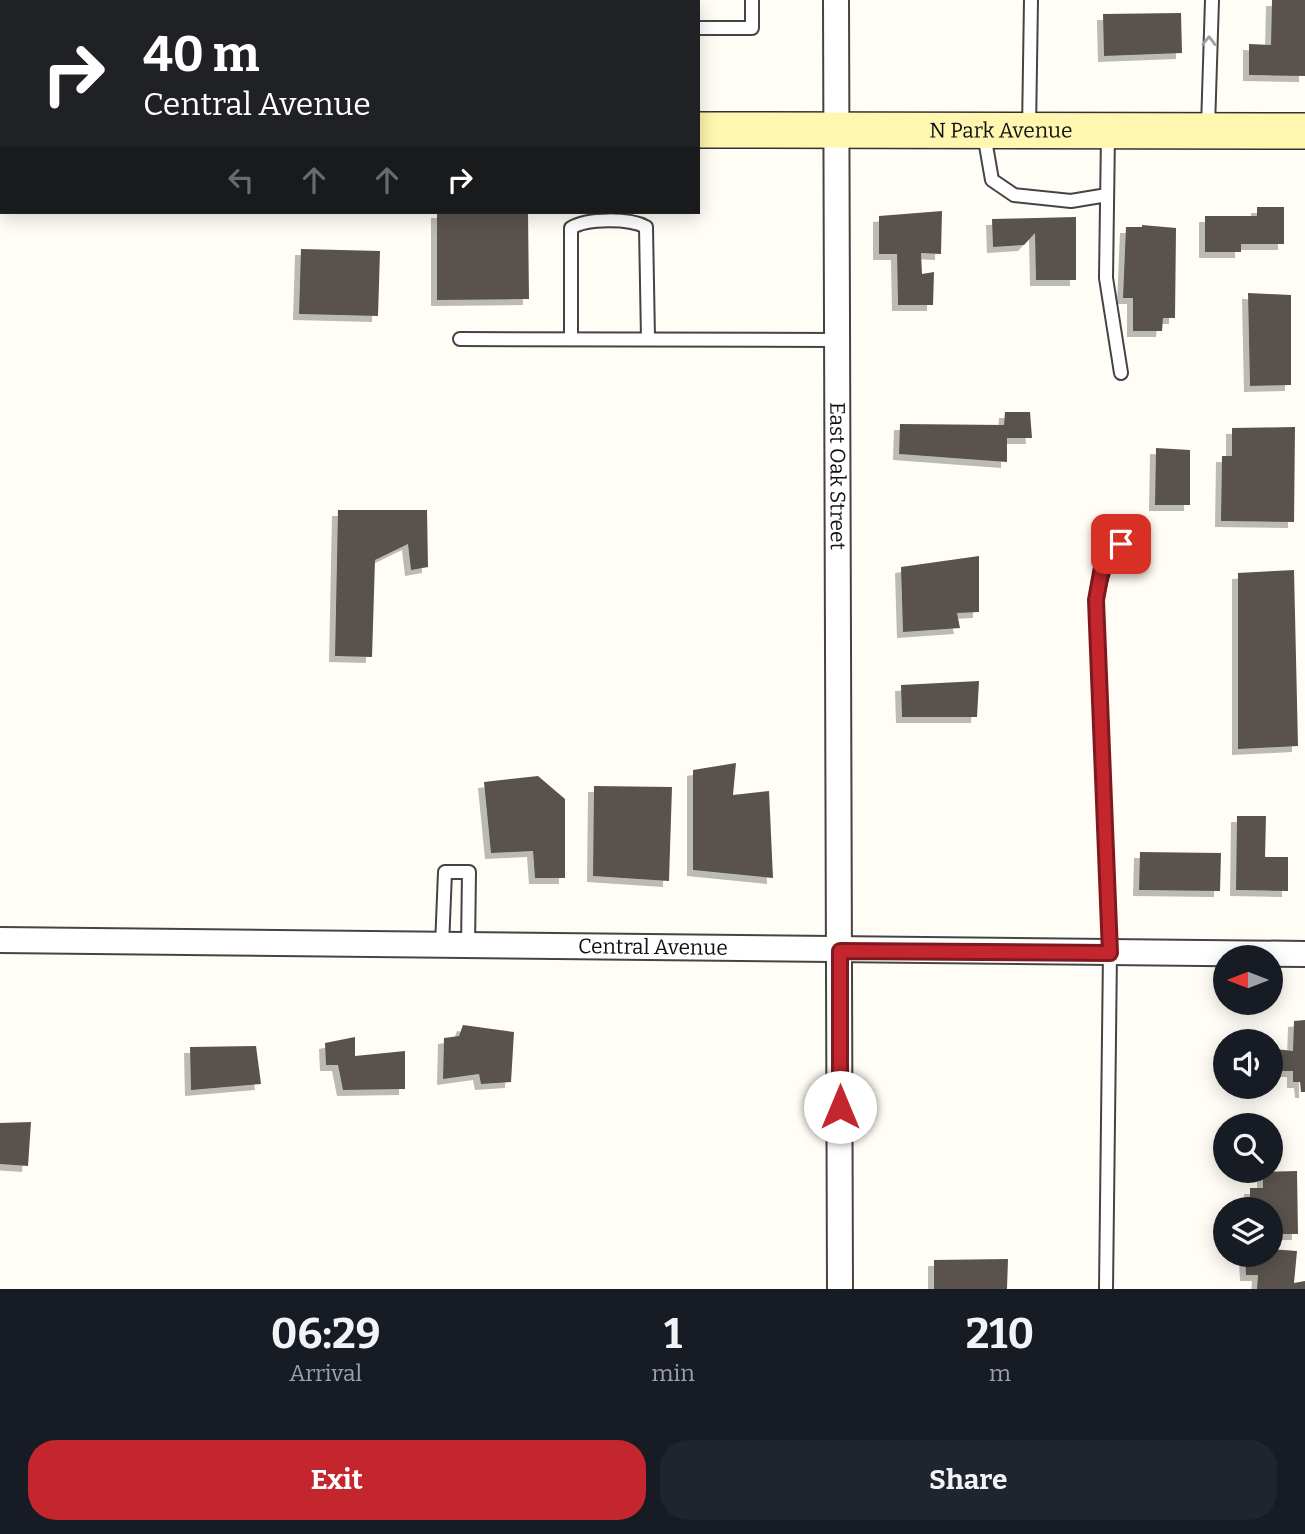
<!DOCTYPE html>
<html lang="en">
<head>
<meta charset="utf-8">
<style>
	body { margin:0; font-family:Bitter,serif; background:#20242c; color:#f1f3f6; height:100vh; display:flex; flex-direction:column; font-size:26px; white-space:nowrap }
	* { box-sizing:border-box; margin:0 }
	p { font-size:23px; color:#9ea1a6 }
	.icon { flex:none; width:38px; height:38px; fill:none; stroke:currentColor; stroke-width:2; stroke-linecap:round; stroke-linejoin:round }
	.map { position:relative; height:1289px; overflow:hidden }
	.details { display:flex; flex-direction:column; background:#171b24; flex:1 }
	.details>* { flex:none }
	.guide { position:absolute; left:0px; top:0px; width:700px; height:214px; box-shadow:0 4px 18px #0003; background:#202124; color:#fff; overflow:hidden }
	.needle { width:46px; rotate:270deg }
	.buttons { position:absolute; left:1213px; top:945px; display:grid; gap:14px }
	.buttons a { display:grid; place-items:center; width:70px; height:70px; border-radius:50%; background:#171b24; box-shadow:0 4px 18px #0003; font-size:35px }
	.pin { position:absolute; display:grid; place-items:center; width:60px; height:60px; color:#fff; margin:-30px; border-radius:14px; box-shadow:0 4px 10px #0006 }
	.me { position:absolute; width:77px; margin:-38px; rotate:0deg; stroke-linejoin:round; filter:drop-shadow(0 0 5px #0008) }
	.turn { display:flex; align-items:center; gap:24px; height:147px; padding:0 28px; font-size:32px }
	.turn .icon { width:91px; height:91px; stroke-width:2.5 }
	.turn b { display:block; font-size:49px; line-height:60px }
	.lanes { display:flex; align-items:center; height:66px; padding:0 28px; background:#0003; justify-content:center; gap:35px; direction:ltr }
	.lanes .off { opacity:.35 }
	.eta { display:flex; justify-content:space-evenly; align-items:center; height:119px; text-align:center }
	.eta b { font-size:42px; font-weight:700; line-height:49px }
	.primary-button { display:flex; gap:14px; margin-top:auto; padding:14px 28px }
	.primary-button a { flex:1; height:80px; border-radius:28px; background:#c4262e; color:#fff; font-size:28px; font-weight:700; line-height:80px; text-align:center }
	.primary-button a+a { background:#20242c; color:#f1f3f6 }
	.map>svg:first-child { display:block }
</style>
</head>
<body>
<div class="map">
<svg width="1305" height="1289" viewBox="0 0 1305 1289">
	<defs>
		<filter id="shadow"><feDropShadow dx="-6" dy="6" stdDeviation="0" flood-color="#0004"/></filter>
	</defs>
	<rect width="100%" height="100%" fill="#fffdf5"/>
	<path fill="#5a524d" filter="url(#shadow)" d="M 1272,0 L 1305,0 L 1305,76 L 1249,75 L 1249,44 L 1271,45 Z
		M 1181,13 L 1182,53 L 1104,56 L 1103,14 Z
		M 1257,207 L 1284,207 L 1284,244 L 1241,244 L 1241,252 L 1205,252 L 1205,216 L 1257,216 Z
		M 942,211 L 941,254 L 921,253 L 922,274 L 934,272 L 933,305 L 898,305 L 897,254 L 879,254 L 879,216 Z
		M 437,212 L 528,212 L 529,299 L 437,300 Z
		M 1076,217 L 1076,280 L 1036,280 L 1035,233 L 1024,245 L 993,247 L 992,219 Z
		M 1142,225 L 1176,228 L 1175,318 L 1163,318 L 1162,331 L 1133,331 L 1133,298 L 1123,298 L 1126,227 L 1142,227 Z
		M 301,249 L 380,251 L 378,316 L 299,314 Z
		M 1248,293 L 1291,295 L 1291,385 L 1250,386 Z
		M 1005,412 L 1030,412 L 1032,438 L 1007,438 L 1007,462 L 899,454 L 900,424 L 1004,425 Z
		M 1295,427 L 1294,522 L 1221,521 L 1222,456 L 1232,456 L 1232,428 Z
		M 1156,448 L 1190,450 L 1190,505 L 1155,505 Z
		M 338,510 L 427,510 L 428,567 L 411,570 L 408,544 L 375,560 L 372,657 L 335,656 Z
		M 979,556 L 979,612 L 957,613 L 960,628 L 903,632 L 901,567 Z
		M 1294,570 L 1298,746 L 1238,749 L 1238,573 Z
		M 979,681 L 977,717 L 902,717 L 901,685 Z
		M 736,763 L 733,795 L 769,791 L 773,878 L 693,870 L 693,770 Z
		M 538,776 L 565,799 L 565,878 L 535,878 L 533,851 L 491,853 L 484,782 Z
		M 594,786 L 672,787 L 669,881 L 593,876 Z
		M 1237,816 L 1266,816 L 1265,857 L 1288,857 L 1288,891 L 1236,890 Z
		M 1140,852 L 1221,853 L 1220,891 L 1139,890 Z
		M 1305,1020 L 1305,1092 L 1301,1092 L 1300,1082 L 1293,1082 L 1293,1071 L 1274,1071 L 1275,1049 L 1293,1051 L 1294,1021 Z
		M 463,1025 L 514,1032 L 511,1082 L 481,1084 L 479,1074 L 443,1079 L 444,1038 L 459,1036 Z
		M 355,1037 L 355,1056 L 405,1051 L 405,1089 L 343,1090 L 338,1065 L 326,1065 L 325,1043 Z
		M 256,1046 L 261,1084 L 191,1090 L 190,1047 Z
		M 31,1122 L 28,1166 L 0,1164 L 0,1123 Z
		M 1297,1171 L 1298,1234 L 1270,1234 L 1270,1209 L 1250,1207 L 1250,1188 L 1263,1188 L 1263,1172 Z
		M 1270,1249 L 1297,1251 L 1294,1283 L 1305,1281 L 1305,1289 L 1257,1289 L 1258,1275 L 1246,1275 L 1245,1255 L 1270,1255 Z
		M 1008,1259 L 1007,1289 L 934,1289 L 934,1260 Z"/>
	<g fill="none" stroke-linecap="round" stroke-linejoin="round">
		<defs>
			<path id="lane" d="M 52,0 L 52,2
				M 489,0 L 489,2
				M 120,2 L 120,0
				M 698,28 L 752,28 L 752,0
				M 1208,127 L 1212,0
				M 1029,130 L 1031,0
				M 984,134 L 992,180 L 1014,195 L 1071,201 L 1107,195
				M 1108,134 L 1106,278 L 1121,373
				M 460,339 L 837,340
				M 571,339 L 571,228 C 587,218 629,218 646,227 L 648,339
				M 442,946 L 445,872 L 469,872 L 468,946
				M 1106,1289 L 1110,953 L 1096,600 C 1103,566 1107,550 1140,534"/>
			<g id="street">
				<path id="s1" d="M 836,0 L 840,1289"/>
				<path id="s2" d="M 0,940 L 1305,954"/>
			</g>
			<g id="secondary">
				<path d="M 0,126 L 2,126"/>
				<path id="s3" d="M 698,130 L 1305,131"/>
			</g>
		</defs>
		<use href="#lane" stroke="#444" stroke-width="16"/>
		<use href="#street" stroke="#444" stroke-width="28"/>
		<use href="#secondary" stroke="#333" stroke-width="38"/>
		<use href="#lane" stroke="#fff" stroke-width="12"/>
		<use href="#street" stroke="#fff" stroke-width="24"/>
		<use href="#secondary" stroke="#fff6b0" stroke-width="35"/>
	</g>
	<defs><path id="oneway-chevron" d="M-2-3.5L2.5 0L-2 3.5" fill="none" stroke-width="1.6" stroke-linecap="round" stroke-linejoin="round" transform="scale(1.75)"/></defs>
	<use stroke="#a0a0a0" href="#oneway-chevron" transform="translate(1209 41) rotate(-89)"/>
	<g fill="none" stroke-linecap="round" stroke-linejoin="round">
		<defs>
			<path id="route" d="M 840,1107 L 840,951 L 1110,953 L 1096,600 L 1102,567 L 1121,544"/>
		</defs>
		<use href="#route" stroke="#7f191e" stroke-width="18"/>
		<use href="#route" stroke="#c4262e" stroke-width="12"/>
	</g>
	<g text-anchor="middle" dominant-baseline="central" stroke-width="7" stroke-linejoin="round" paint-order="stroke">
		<g font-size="21" fill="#111" stroke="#fff">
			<text stroke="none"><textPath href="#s3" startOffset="303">N Park Avenue</textPath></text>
			<text stroke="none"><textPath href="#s1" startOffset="476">East Oak Street</textPath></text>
			<text stroke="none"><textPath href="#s2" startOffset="653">Central Avenue</textPath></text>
		</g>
	</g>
</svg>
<div class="buttons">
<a><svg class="needle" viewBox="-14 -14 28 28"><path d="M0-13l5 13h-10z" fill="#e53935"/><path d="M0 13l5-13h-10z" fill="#9ea1a6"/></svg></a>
<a><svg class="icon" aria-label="sound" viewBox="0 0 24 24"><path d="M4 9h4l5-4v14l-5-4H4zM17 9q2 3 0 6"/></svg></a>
<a><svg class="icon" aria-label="search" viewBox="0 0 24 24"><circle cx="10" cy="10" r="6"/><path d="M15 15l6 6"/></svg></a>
<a><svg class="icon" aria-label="layers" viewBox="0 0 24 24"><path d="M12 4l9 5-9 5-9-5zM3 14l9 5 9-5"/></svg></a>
</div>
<div class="pin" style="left:1121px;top:544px;background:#d93025"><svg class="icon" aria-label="arrive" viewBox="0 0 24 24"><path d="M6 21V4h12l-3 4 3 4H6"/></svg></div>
<svg class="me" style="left:840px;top:1107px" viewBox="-20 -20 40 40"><circle r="19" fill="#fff"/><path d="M0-13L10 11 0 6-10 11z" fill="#c4262e"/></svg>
<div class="guide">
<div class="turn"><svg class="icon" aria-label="right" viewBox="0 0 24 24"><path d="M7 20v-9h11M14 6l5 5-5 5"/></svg><div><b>40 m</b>Central Avenue</div></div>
<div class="lanes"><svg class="icon off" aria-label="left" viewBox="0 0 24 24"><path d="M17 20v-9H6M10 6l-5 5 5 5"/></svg><svg class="icon off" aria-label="ahead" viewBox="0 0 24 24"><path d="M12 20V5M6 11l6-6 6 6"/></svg><svg class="icon off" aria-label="ahead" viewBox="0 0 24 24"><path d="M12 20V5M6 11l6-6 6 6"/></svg><svg class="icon" aria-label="right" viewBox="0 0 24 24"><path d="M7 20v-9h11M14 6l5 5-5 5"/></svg></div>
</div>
</div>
<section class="details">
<div class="eta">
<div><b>06:29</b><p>Arrival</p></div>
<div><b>1</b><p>min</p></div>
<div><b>210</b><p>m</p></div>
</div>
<div class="primary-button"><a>Exit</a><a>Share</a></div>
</section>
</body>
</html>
